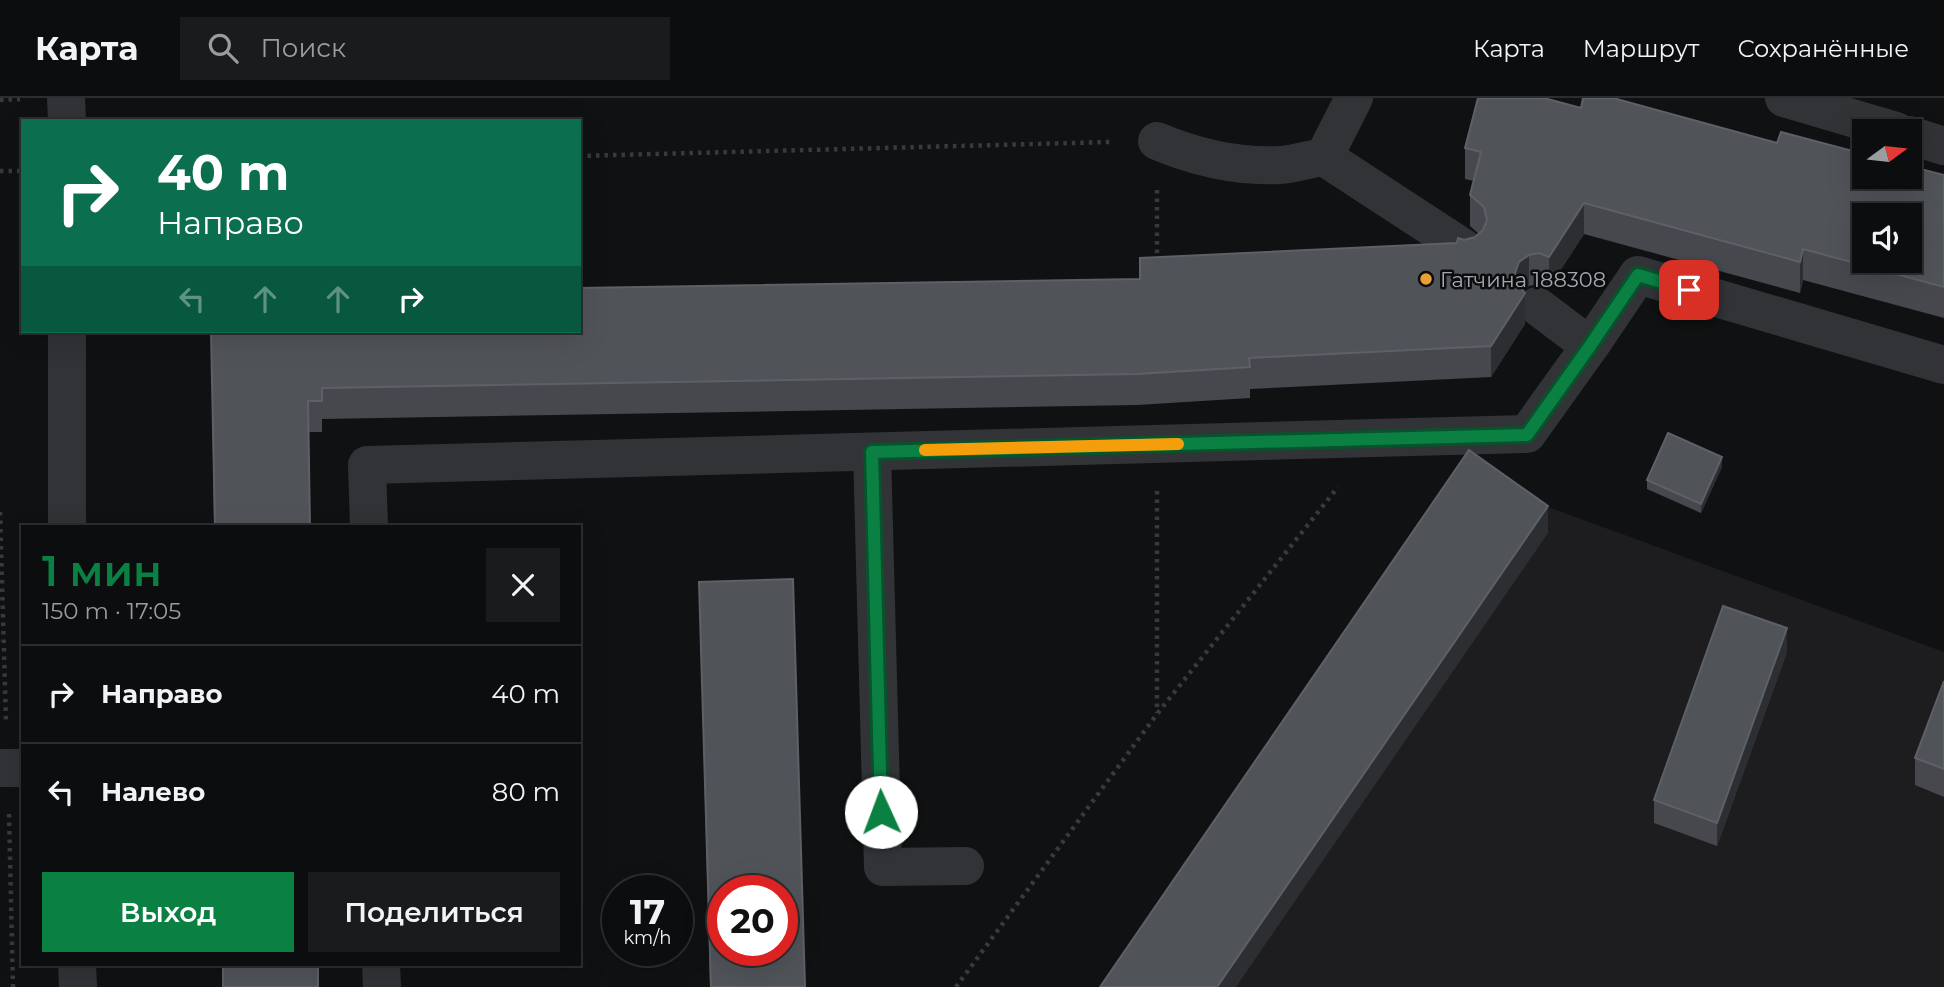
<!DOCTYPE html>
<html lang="ru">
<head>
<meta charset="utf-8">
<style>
	body { margin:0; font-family:Montserrat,sans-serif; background:#1a1b1c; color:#f1f3f6; height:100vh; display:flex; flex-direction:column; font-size:26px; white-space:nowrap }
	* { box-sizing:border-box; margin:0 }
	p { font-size:23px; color:#9a9c9e }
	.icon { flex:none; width:38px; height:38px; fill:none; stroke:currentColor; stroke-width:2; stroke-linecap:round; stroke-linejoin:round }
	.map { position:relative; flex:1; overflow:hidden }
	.side { position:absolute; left:21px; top:427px; width:560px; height:441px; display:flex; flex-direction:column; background:#0c0d0e; border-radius:0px; box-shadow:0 7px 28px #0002,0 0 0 2px #2c2d2e }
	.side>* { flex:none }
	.banner { position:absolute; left:21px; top:21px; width:560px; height:214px; border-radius:0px; box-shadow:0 7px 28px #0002,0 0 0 2px #2c2d2e; background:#0b6e4f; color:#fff; overflow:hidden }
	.needle { width:46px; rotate:75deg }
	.fabs { position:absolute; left:1852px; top:21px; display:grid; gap:14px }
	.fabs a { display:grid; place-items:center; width:70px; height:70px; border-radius:0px; background:#0c0d0e; box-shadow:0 7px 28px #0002,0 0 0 2px #2c2d2e; font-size:35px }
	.speed { position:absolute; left:602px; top:777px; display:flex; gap:14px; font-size:35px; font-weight:700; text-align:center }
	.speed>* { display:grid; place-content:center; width:91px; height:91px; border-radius:50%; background:#0c0d0e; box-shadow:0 7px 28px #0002,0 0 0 2px #2c2d2e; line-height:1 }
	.speed small { font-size:18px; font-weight:400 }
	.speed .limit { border:10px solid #d22; background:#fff; color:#111 }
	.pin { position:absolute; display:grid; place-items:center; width:60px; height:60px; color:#fff; margin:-30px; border-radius:14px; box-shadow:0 4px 10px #0006 }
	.me { position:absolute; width:77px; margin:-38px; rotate:358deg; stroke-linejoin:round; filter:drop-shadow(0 0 5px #0008) }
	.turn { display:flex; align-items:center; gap:24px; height:147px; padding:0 21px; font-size:32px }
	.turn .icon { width:91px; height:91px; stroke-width:2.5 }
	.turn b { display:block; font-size:49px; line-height:60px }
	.lanes { display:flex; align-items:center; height:66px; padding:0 21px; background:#0003; justify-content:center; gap:35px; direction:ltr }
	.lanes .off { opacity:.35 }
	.round { display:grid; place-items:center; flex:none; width:74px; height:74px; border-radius:0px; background:#1a1b1c }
	.head { display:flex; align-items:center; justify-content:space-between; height:119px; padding:0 21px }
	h1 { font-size:42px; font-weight:600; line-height:52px; color:#0b8043 }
	.cta { display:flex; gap:14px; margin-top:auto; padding:14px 21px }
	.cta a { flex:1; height:80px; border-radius:0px; background:#0b8043; color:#fff; font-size:28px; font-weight:600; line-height:80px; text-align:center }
	.cta a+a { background:#1a1b1c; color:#f1f3f6 }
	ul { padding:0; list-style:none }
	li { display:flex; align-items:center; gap:21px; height:98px; padding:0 21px; border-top:2px solid #2c2d2e }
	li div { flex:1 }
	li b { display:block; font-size:26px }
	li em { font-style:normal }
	header { display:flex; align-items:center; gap:42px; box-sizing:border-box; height:98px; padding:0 35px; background:#0c0d0e; border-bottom:2px solid #2c2d2e }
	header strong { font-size:33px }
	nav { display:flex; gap:38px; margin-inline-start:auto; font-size:24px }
	.search { width:490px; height:63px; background:#1a1b1c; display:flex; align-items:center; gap:18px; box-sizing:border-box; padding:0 24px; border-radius:0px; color:#9a9c9e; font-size:26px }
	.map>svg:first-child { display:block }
</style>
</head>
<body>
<header>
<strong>Карта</strong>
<div class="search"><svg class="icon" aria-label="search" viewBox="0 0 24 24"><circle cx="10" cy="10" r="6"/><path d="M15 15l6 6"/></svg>Поиск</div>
<nav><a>Карта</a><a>Маршрут</a><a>Сохранённые</a></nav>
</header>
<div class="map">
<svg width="1944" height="889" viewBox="0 0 1944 889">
	<rect width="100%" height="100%" fill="#101112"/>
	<path fill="#1d1d1f" d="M 1469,380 L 1944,554 L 1944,889 L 1119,889 Z"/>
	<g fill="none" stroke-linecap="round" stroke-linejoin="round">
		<path stroke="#383a3e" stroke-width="4.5" stroke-dasharray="3.5 5" stroke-linecap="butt" d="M 0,2 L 20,1
			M 579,58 L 1110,44
			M 0,73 L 23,73
			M 1157,92 L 1157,164
			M 1157,393 L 1157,615
			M 0,414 L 6,623
			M 9,716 L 13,889
			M 956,889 L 1157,616 L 1338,389"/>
		<path stroke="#323337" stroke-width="38" d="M 66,0 L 67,23
			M 1354,0 L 1324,59 L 1465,151
			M 1784,0 L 1896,33
			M 1909,37 L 1944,48
			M 1157,43 C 1195,59 1239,69 1280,67 C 1295,66 1309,61 1324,59
			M 1537,208 L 1590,248
			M 872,354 L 883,769 L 965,768
			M 67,429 L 67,233
			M 369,429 L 367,367 L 1527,336 L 1590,248 L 1638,177 L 1944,267
			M 0,670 L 23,670
			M 77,866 L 78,889
			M 381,866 L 382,889"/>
	</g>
	<path fill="#46484d" d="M 1581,10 L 1777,45 L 1944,77 L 1944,220 L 1803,182 L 1800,195 L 1584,136 L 1549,190 L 1539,186 L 1529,188 L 1523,193 L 1525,226 L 1491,279 L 1250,291 L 1250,300 L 1137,307 L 322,321 L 322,334 L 308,334 L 310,429 L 214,429 L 211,233 L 1140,181 L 1457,145 L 1475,139 L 1479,136 L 1470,128 L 1470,97 L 1474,83 L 1465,81 L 1465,50 Z
		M 1722,369 L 1701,415 L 1647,391 L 1647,382 Z
		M 699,484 L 805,889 L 710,889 Z
		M 1787,554 L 1717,748 L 1654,725 L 1654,702 Z
		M 1944,583 L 1944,699 L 1915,687 L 1915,660 Z"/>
	<path fill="#2c2e31" d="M 1584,105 L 1584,136 L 1549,190 L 1549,159 Z
		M 1803,151 L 1803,182 L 1800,195 L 1800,164 Z
		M 1529,157 L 1529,188 L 1519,195 L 1515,175 L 1519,164 Z
		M 1525,195 L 1525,226 L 1491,279 L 1491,248 Z
		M 1722,359 L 1722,369 L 1701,415 L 1701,406 Z
		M 1548,408 L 1548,435 L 1236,889 L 1217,889 Z
		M 1787,530 L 1787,554 L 1717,748 L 1717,725 Z"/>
	<path fill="#505358" stroke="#5d6066" stroke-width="2" fill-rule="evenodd" d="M 1478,0 L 1544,0 L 1581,10 L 1583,0 L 1613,0 L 1777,45 L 1781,34 L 1864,56 L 1864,79 L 1909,79 L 1909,68 L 1944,77 L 1944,189 L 1803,151 L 1800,164 L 1584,105 L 1549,159 L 1539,155 L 1529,157 L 1519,164 L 1515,175 L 1517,185 L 1525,195 L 1491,248 L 1249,260 L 1250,269 L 1137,276 L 322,290 L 322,303 L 308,303 L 310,429 L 215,429 L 211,233 L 579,233 L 579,190 L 1140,181 L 1140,160 L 1457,145 L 1458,140 L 1464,142 L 1475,139 L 1483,132 L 1487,122 L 1484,109 L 1470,97 L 1481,54 L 1465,50 ZM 1864,117 L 1909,117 L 1909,163 L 1864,163 Z
		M 1668,335 L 1722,359 L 1701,406 L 1647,382 Z
		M 1469,352 L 1548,408 L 1217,889 L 1100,889 Z
		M 793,481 L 805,889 L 711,889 L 699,484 ZM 723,793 L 782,793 L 782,852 L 723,852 Z
		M 1723,508 L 1787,530 L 1717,725 L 1654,702 Z
		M 1944,583 L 1944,671 L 1915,660 Z
		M 223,866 L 318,866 L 318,889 L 223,889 Z"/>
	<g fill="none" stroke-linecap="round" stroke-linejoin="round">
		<defs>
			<path id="route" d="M 881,714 L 872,354 L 1527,337 L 1590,248 L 1638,177 L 1689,192"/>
		</defs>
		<use href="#route" stroke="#07532c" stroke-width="18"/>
		<use href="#route" stroke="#0b8043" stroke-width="12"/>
		<path stroke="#f59e0b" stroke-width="12" d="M 925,352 L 1178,346"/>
	</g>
	<circle fill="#e99f31" stroke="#0c0c0d" stroke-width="2.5" cx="1426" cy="181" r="7"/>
	<g text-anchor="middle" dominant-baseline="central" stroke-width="5" stroke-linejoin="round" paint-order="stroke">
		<g font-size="21" fill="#a2a8b2" stroke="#0c0c0d" text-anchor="start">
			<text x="1440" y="181">Гатчина 188308</text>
		</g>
	</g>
</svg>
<div class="fabs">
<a><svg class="needle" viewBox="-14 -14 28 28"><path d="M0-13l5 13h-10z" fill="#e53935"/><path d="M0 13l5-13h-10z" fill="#9a9c9e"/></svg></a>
<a><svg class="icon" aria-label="sound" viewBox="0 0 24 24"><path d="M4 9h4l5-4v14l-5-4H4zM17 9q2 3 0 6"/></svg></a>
</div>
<div class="speed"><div>17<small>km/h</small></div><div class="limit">20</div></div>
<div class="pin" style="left:1689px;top:192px;background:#d93025"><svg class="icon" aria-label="arrive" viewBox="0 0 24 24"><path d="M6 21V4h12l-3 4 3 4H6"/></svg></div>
<svg class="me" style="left:881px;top:714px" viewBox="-20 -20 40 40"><circle r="19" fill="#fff"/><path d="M0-13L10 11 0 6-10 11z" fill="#0b8043"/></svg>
<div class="banner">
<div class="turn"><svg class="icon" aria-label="right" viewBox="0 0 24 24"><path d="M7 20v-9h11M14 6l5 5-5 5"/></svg><div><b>40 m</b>Направо</div></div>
<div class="lanes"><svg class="icon off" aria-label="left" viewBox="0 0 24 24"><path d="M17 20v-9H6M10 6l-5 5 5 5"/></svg><svg class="icon off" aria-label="ahead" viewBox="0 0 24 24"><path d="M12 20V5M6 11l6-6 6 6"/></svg><svg class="icon off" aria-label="ahead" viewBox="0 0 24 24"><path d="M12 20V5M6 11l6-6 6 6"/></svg><svg class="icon" aria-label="right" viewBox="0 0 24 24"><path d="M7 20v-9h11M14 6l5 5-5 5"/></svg></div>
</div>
<section class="side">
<div class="head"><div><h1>1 мин</h1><p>150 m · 17:05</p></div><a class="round"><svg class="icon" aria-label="close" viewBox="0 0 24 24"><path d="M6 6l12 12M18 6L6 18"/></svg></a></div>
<ul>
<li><svg class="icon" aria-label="right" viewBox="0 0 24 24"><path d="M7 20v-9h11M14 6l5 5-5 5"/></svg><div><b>Направо</b></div><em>40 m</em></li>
<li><svg class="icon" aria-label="left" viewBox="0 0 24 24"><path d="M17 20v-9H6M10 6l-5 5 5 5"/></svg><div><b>Налево</b></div><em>80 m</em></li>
</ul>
<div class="cta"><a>Выход</a><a>Поделиться</a></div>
</section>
</div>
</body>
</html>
